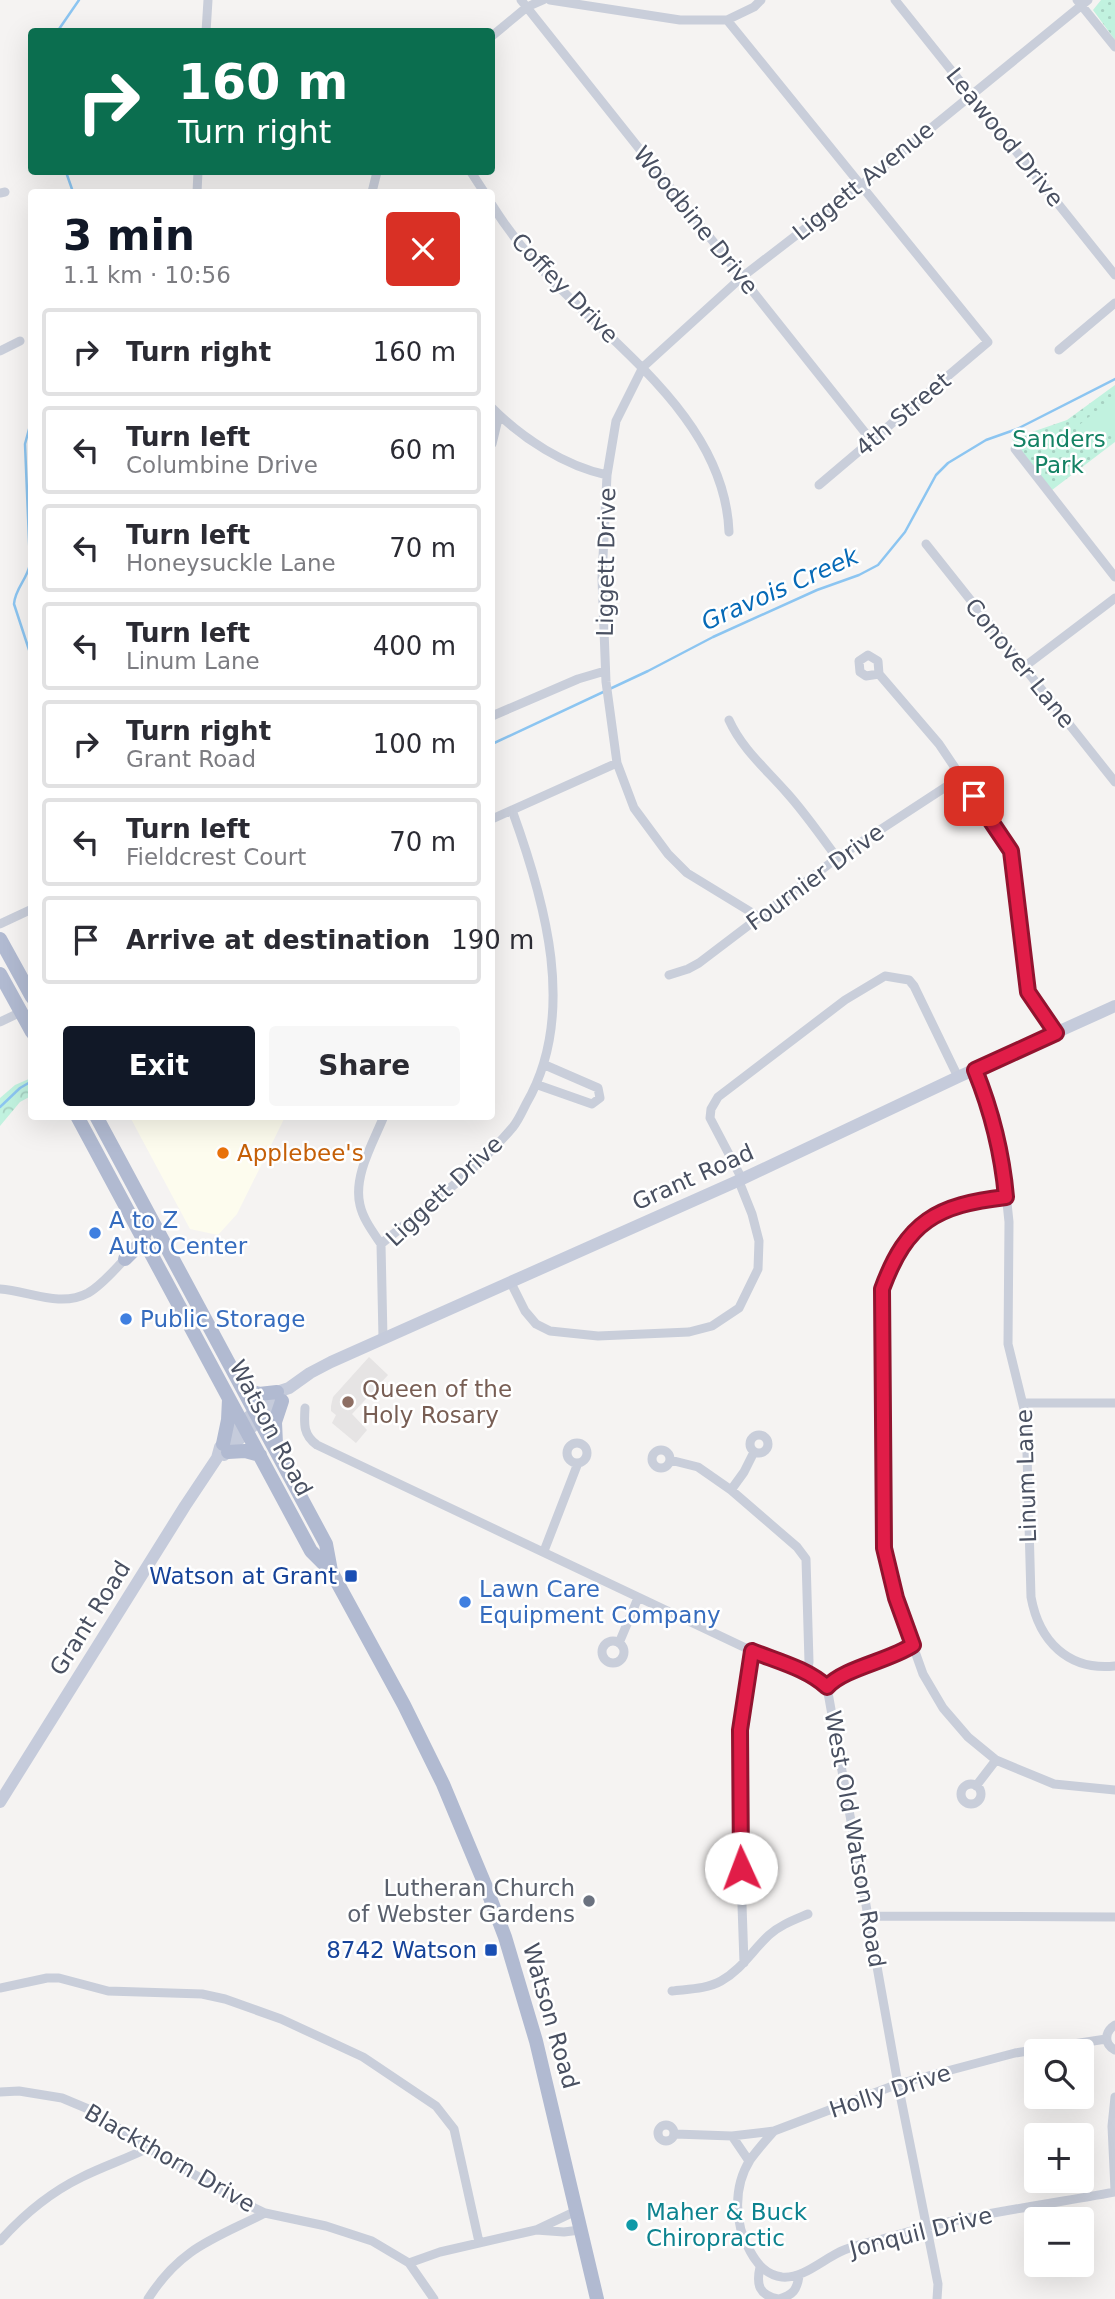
<!DOCTYPE html>
<html lang="en">
<head>
<meta charset="utf-8">
<style>
	body { margin:0; font-family:"DejaVu Sans",sans-serif; background:#f7f7f7; color:#2b2b33; height:100vh; display:flex; flex-direction:column; font-size:26px; white-space:nowrap }
	* { box-sizing:border-box; margin:0 }
	p { font-size:23px; color:#7c7c81 }
	.icon { flex:none; width:38px; height:38px; fill:none; stroke:currentColor; stroke-width:2; stroke-linecap:round; stroke-linejoin:round }
	.map { position:relative; flex:1; overflow:hidden }
	.side { position:absolute; left:28px; top:189px; width:467px; height:931px; display:flex; flex-direction:column; background:#fff; border-radius:7px; box-shadow:0 7px 28px #0002 }
	.side>* { flex:none }
	.top-card { position:absolute; left:28px; top:28px; width:467px; height:147px; border-radius:7px; box-shadow:0 7px 28px #0002; background:#0b6e4f; color:#fff; overflow:hidden }
	.controls { position:absolute; left:1024px; top:2039px; display:grid; gap:14px }
	.controls a { display:grid; place-items:center; width:70px; height:70px; border-radius:7px; background:#fff; box-shadow:0 7px 28px #0002; font-size:35px }
	.pin { position:absolute; display:grid; place-items:center; width:60px; height:60px; color:#fff; margin:-30px; border-radius:14px; box-shadow:0 4px 10px #0006 }
	.me { position:absolute; width:77px; margin:-38px; rotate:358deg; stroke-linejoin:round; filter:drop-shadow(0 0 5px #0008) }
	.turn { display:flex; align-items:center; gap:24px; height:147px; padding:0 35px; font-size:32px }
	.turn .icon { width:91px; height:91px; stroke-width:2.5 }
	.turn b { display:block; font-size:49px; line-height:60px }
	.round { display:grid; place-items:center; flex:none; width:74px; height:74px; border-radius:7px; background:#f7f7f7 }
	.head { display:flex; align-items:center; justify-content:space-between; height:119px; padding:0 35px }
	h1 { font-size:42px; font-weight:800; line-height:52px; color:#111827 }
	.action { display:flex; gap:14px; margin-top:auto; padding:14px 35px }
	.action a { flex:1; height:80px; border-radius:7px; background:#111827; color:#fff; font-size:28px; font-weight:800; line-height:80px; text-align:center }
	.action a+a { background:#f7f7f7; color:#2b2b33 }
	ul { padding:0; list-style:none }
	li { display:flex; align-items:center; gap:21px; height:88px; margin:0 14px 10px; padding:0 21px; border:4px solid #e1e1e2; border-radius:7px }
	li div { flex:1 }
	li b { display:block; font-size:26px }
	li em { font-style:normal }
	.map>svg:first-child { display:block }
</style>
</head>
<body>
<div class="map">
<svg width="1115" height="2299" viewBox="0 0 1115 2299">
	<defs>
		<pattern id="green-dots" width="8" height="8" patternUnits="userSpaceOnUse" patternTransform="scale(1.75)"><rect width="8" height="8" fill="#c1f2df"/><path d="M2 2h.1M6 6h.1" fill="none" stroke="#a7d1c2" stroke-width="1.8" stroke-linecap="round"/></pattern>
		<pattern id="forest-crowns" width="20" height="18" patternUnits="userSpaceOnUse" patternTransform="scale(1.75)"><rect width="20" height="18" fill="#c1f2df"/><path d="M2 6a3 3 0 1 1 6 0M12 15a3 3 0 1 1 6 0" fill="none" stroke="#a7d1c2"/></pattern>
	</defs>
	<rect width="100%" height="100%" fill="#f5f3f2"/>
	<path fill="#fdfcee" d="M 130,1117 L 285,1117 L 237,1214 L 218,1235 L 190,1229 Z"/>
	<path fill="#e6e4e4" d="M 369,1357 L 388,1375 L 352,1414 L 367,1430 L 356,1443 L 332,1423 L 336,1415 L 331,1411 L 331,1406 L 333,1397 Z"/>
	<path fill="url(#green-dots)" d="M 1101,0 L 1115,0 L 1115,40 L 1093,10 Z
		M 1115,385 L 1115,442 L 1052,490 L 1012,439 L 1067,420 Z"/>
	<path fill="url(#forest-crowns)" d="M 31,1078 L 31,1096 L 20,1102 L 0,1126 L 0,1098 L 15,1085 Z"/>
	<path fill="#c1f2df" d="M 1115,396 L 1115,425 L 1093,443 L 1079,425 Z"/>
	<g fill="none" stroke-linecap="round" stroke-linejoin="round">
		<path stroke="#8cc5f1" stroke-width="2.5" d="M 57,32 L 79,0
			M 66,172 L 73,192
			M 32,418 L 25,444 L 30,564 C 27,580 15,588 14,604 L 32,659
			M 492,744 L 648,671 L 713,637 L 817,590 L 859,575 L 878,565 L 905,532 L 936,475 L 948,463 L 986,440 L 1017,429 L 1115,379
			M 0,1107 L 20,1088 L 32,1081"/>
		<path stroke="#c9ceda" stroke-width="9" d="M 521,0 L 871,440
			M 550,0 L 680,20 L 727,20 L 754,7 L 761,0
			M 895,0 L 1115,275
			M 1077,0 L 1115,47
			M 727,20 L 988,342 L 819,485
			M 206,32 L 208,0
			M 492,36 L 527,7 L 543,0
			M 471,172 L 484,192
			M 197,192 L 198,172
			M 372,192 L 377,172
			M 0,193 L 5,192
			M 492,205 C 508,230 527,255 548,276 C 617,349 725,422 729,532
			M 1059,350 L 1115,303
			M 0,351 L 20,341
			M 492,408 C 523,439 565,466 607,475
			M 492,444 L 499,415
			M 1015,449 L 1115,577
			M 926,544 L 1115,782
			M 868,655 L 878,661 L 879,674 L 866,676 L 860,672 L 859,661 Z
			M 1024,667 L 1115,598
			M 879,674 L 939,744 L 1011,851 L 1028,992 L 1056,1033
			M 492,716 L 578,679 L 605,671
			M 729,720 C 742,749 766,769 787,793 C 805,813 821,836 837,858
			M 492,819 L 617,763
			M 759,917 L 687,873 L 668,854 L 634,808 L 617,763 L 606,682 L 602,578 L 607,475 L 616,421 L 643,367 L 742,277 L 860,186 L 1088,0
			M 0,924 L 32,909
			M 669,975 L 688,969 L 699,963 L 837,858 L 961,777
			M 0,1022 L 21,1012
			M 975,1070 L 992,1112 L 1002,1155 L 1009,1222 L 1008,1344 L 1026,1417 L 1031,1597 C 1039,1641 1068,1671 1115,1666
			M 538,1085 L 592,1104 L 600,1098 L 598,1088 L 545,1065
			M 742,1179 L 710,1118 L 711,1109 L 718,1097 L 845,1000 L 885,976 L 909,980 L 914,986 L 958,1077
			M 1006,1197 C 937,1205 907,1221 882,1289 L 885,1548 L 896,1598 L 923,1674 L 943,1708 L 968,1737 L 996,1760 L 1054,1784 L 1115,1790
			M 381,1244 C 373,1232 363,1219 360,1205 C 353,1176 373,1143 384,1116
			M 511,1283 L 525,1311 L 536,1324 L 550,1331 L 598,1336 L 689,1332 L 712,1326 L 739,1308 L 758,1269 L 759,1241 L 752,1214 L 738,1179
			M 0,1289 C 29,1291 60,1308 88,1293 C 102,1285 114,1270 125,1259
			M 383,1338 L 381,1244 C 426,1207 475,1172 513,1127 C 518,1121 522,1112 526,1104 C 578,1015 545,901 512,810
			M 1023,1403 L 1115,1403
			M 305,1408 C 304,1424 303,1435 317,1445 L 752,1651 C 777,1661 808,1669 827,1687 L 898,2084 L 938,2284 L 937,2299
			M750 1444a9 9 0 1 1 18 0a9 9 0 1 1-18 0Z
			M567 1453a10 10 0 1 1 20 0a10 10 0 1 1-20 0Z
			M652 1459a9 9 0 1 1 18 0a9 9 0 1 1-18 0Z
			M 670,1460 L 698,1467 L 731,1490 L 797,1547 L 806,1559 L 809,1662 L 807,1674
			M 731,1490 L 744,1472 L 754,1452
			M 544,1551 L 578,1463
			M602 1652a11 11 0 1 1 22 0a11 11 0 1 1-22 0Z
			M 619,1643 L 638,1598
			M 827,1687 C 844,1668 890,1661 913,1645
			M961 1794a10 10 0 1 1 20 0a10 10 0 1 1-20 0Z
			M 976,1786 L 996,1760
			M 868,1916 L 1115,1917
			M 744,1963 L 738,1788 L 740,1730 L 752,1651
			M 0,1988 L 47,1978 L 59,1978 L 108,1991 L 202,1994 L 225,1999 L 281,2019 L 363,2057 L 436,2106 L 454,2129 L 479,2242
			M 672,1991 C 688,1989 707,1989 721,1981 C 741,1970 752,1951 769,1935 C 780,1925 794,1920 808,1914
			M 1115,2025 C 1104,2032 1104,2044 1115,2050
			M 0,2092 L 19,2091 L 62,2098 L 93,2111 L 148,2148 L 244,2203 L 265,2213 L 326,2226 L 372,2241 L 409,2263 L 440,2252 L 536,2230 L 576,2211
			M 1115,2097 L 1112,2126 L 1115,2190
			M658 2133a8 8 0 1 1 16 0a8 8 0 1 1-16 0Z
			M 774,2131 C 766,2140 757,2150 750,2160 C 733,2187 734,2224 750,2251 C 757,2264 766,2275 782,2277 C 804,2279 824,2258 844,2250 C 859,2244 875,2241 890,2237 C 963,2215 1040,2206 1115,2192
			M 675,2134 L 732,2136 L 774,2131 L 898,2084 L 1015,2053 L 1106,2039
			M 732,2136 L 749,2161
			M 536,2230 L 564,2232 L 580,2230
			M 0,2241 C 24,2214 49,2193 82,2177 C 104,2166 126,2159 148,2148
			M 409,2263 L 434,2299
			M 760,2267 C 756,2285 759,2295 778,2299
			M 148,2299 C 181,2247 214,2239 265,2213
			M 779,2299 C 793,2295 797,2290 799,2276"/>
		<path stroke="#c5cbdb" stroke-width="12" d="M 224,1455 L 247,1431 L 282,1401
			M 0,1802 L 185,1506 L 217,1458 L 220,1447 L 235,1429 L 277,1392 L 289,1388 L 310,1373 L 331,1362 L 742,1179 L 958,1077 L 1115,1006"/>
		<path stroke="#b1bad1" stroke-width="14" d="M 0,939 L 32,997
			M 0,974 L 32,1032
			M 77,1116 L 311,1551 L 331,1571 L 404,1705 L 443,1784 L 486,1887 L 505,1937 L 536,2041 L 597,2299
			M 96,1116 L 326,1544 L 331,1571
			M 125,1259 L 141,1243 L 145,1233
			M 243,1389 L 259,1394 L 277,1392
			M 223,1444 L 228,1420 L 229,1399
			M 276,1444 L 275,1422 L 282,1401
			M 228,1452 L 245,1451 L 260,1455"/>
	</g>
	<g fill="none" stroke-linecap="round" stroke-linejoin="round">
		<defs>
			<path id="route" d="M 741,1868 L 740,1730 L 752,1651 C 777,1661 808,1669 827,1687 C 844,1668 889,1661 913,1645 L 896,1598 L 884,1548 L 882,1289 C 907,1221 937,1205 1006,1197 C 1002,1152 992,1112 975,1070 L 1056,1033 L 1028,992 L 1011,851 L 974,796"/>
		</defs>
		<use href="#route" stroke="#92132f" stroke-width="18"/>
		<use href="#route" stroke="#e11d48" stroke-width="12"/>
	</g>
	<circle fill="#e8710a" stroke="#fff" stroke-width="2.5" cx="223" cy="1153" r="7"/>
	<g fill="#3f7fe0" stroke="#fff" stroke-width="2.5">
		<circle cx="95" cy="1233" r="7"/>
		<circle cx="126" cy="1319" r="7"/>
		<circle cx="465" cy="1602" r="7"/>
	</g>
	<circle fill="#8d6e63" stroke="#fff" stroke-width="2.5" cx="348" cy="1402" r="7"/>
	<g fill="#1a4fb4" stroke="#fff" stroke-width="2.5">
		<rect x="344" y="1569" width="14" height="14" rx="3.5"/>
		<rect x="484" y="1943" width="14" height="14" rx="3.5"/>
	</g>
	<circle fill="#6b7280" stroke="#fff" stroke-width="2.5" cx="589" cy="1901" r="7"/>
	<circle fill="#0f9aa8" stroke="#fff" stroke-width="2.5" cx="632" cy="2225" r="7"/>
	<g text-anchor="middle" dominant-baseline="central" stroke-width="5" stroke-linejoin="round" paint-order="stroke">
		<g font-size="23" fill="#495061" stroke="#fff">
			<text transform="translate(1005 137) rotate(51)">Leawood Drive</text>
			<text transform="translate(863 181) rotate(-39)">Liggett Avenue</text>
			<text transform="translate(696 220) rotate(51)">Woodbine Drive</text>
			<text transform="translate(565 288) rotate(46)">Coffey Drive</text>
			<text transform="translate(903 414) rotate(-40)">4th Street</text>
			<text transform="translate(606 562) rotate(-89)">Liggett Drive</text>
			<text transform="translate(1020 663) rotate(51)">Conover Lane</text>
			<text transform="translate(815 877) rotate(-36)">Fournier Drive</text>
			<text transform="translate(693 1177) rotate(-24)">Grant Road</text>
			<text transform="translate(444 1191) rotate(-43)">Liggett Drive</text>
			<text transform="translate(271 1428) rotate(62)">Watson Road</text>
			<text transform="translate(1026 1476) rotate(-92)">Linum Lane</text>
			<text transform="translate(90 1618) rotate(-58)">Grant Road</text>
			<text transform="translate(855 1839) rotate(80)">West Old Watson Road</text>
			<text transform="translate(551 2016) rotate(74)">Watson Road</text>
			<text transform="translate(890 2091) rotate(-18)">Holly Drive</text>
			<text transform="translate(170 2158) rotate(30)">Blackthorn Drive</text>
			<text transform="translate(921 2232) rotate(-14)">Jonquil Drive</text>
		</g>
		<g font-size="23" fill="#148264" stroke="#fff">
			<text x="1059" y="439">Sanders<tspan x="1059" dy="26">Park</tspan></text>
		</g>
		<g font-size="23" fill="#c56008" stroke="#fff" text-anchor="start">
			<text x="237" y="1153">Applebee's</text>
		</g>
		<g font-size="23" fill="#366cbe" stroke="#fff" text-anchor="start">
			<text x="109" y="1220">A to Z<tspan x="109" dy="26">Auto Center</tspan></text>
			<text x="140" y="1319">Public Storage</text>
			<text x="479" y="1589">Lawn Care<tspan x="479" dy="26">Equipment Company</tspan></text>
		</g>
		<g font-size="23" fill="#785e54" stroke="#fff" text-anchor="start">
			<text x="362" y="1389">Queen of the<tspan x="362" dy="26">Holy Rosary</tspan></text>
		</g>
		<g font-size="23" fill="#164399" stroke="#fff" text-anchor="end">
			<text x="337" y="1576">Watson at Grant</text>
			<text x="477" y="1950">8742 Watson</text>
		</g>
		<g font-size="23" fill="#5b616d" stroke="#fff" text-anchor="end">
			<text x="575" y="1888">Lutheran Church<tspan x="575" dy="26">of Webster Gardens</tspan></text>
		</g>
		<g font-size="23" fill="#0d838f" stroke="#fff" text-anchor="start">
			<text x="646" y="2212">Maher &amp; Buck<tspan x="646" dy="26">Chiropractic</tspan></text>
		</g>
		<g font-size="24" font-style="italic" fill="#066ab7" stroke="#fff">
			<text transform="translate(780 589) rotate(-24)">Gravois Creek</text>
		</g>
	</g>
</svg>
<div class="controls">
<a><svg class="icon" aria-label="search" viewBox="0 0 24 24"><circle cx="10" cy="10" r="6"/><path d="M15 15l6 6"/></svg></a>
<a>+</a>
<a>−</a>
</div>
<div class="pin" style="left:974px;top:796px;background:#d93025"><svg class="icon" aria-label="arrive" viewBox="0 0 24 24"><path d="M6 21V4h12l-3 4 3 4H6"/></svg></div>
<svg class="me" style="left:741px;top:1868px" viewBox="-20 -20 40 40"><circle r="19" fill="#fff"/><path d="M0-13L10 11 0 6-10 11z" fill="#e11d48"/></svg>
<div class="top-card">
<div class="turn"><svg class="icon" aria-label="right" viewBox="0 0 24 24"><path d="M7 20v-9h11M14 6l5 5-5 5"/></svg><div><b>160 m</b>Turn right</div></div>
</div>
<section class="side">
<div class="head"><div><h1>3 min</h1><p>1.1 km · 10:56</p></div><a class="round" style="background:#d93025;color:#fff"><svg class="icon" aria-label="close" viewBox="0 0 24 24"><path d="M6 6l12 12M18 6L6 18"/></svg></a></div>
<ul>
<li><svg class="icon" aria-label="right" viewBox="0 0 24 24"><path d="M7 20v-9h11M14 6l5 5-5 5"/></svg><div><b>Turn right</b></div><em>160 m</em></li>
<li><svg class="icon" aria-label="left" viewBox="0 0 24 24"><path d="M17 20v-9H6M10 6l-5 5 5 5"/></svg><div><b>Turn left</b><p>Columbine Drive</p></div><em>60 m</em></li>
<li><svg class="icon" aria-label="left" viewBox="0 0 24 24"><path d="M17 20v-9H6M10 6l-5 5 5 5"/></svg><div><b>Turn left</b><p>Honeysuckle Lane</p></div><em>70 m</em></li>
<li><svg class="icon" aria-label="left" viewBox="0 0 24 24"><path d="M17 20v-9H6M10 6l-5 5 5 5"/></svg><div><b>Turn left</b><p>Linum Lane</p></div><em>400 m</em></li>
<li><svg class="icon" aria-label="right" viewBox="0 0 24 24"><path d="M7 20v-9h11M14 6l5 5-5 5"/></svg><div><b>Turn right</b><p>Grant Road</p></div><em>100 m</em></li>
<li><svg class="icon" aria-label="left" viewBox="0 0 24 24"><path d="M17 20v-9H6M10 6l-5 5 5 5"/></svg><div><b>Turn left</b><p>Fieldcrest Court</p></div><em>70 m</em></li>
<li><svg class="icon" aria-label="arrive" viewBox="0 0 24 24"><path d="M6 21V4h12l-3 4 3 4H6"/></svg><div><b>Arrive at destination</b></div><em>190 m</em></li>
</ul>
<div class="action"><a>Exit</a><a>Share</a></div>
</section>
</div>
</body>
</html>
